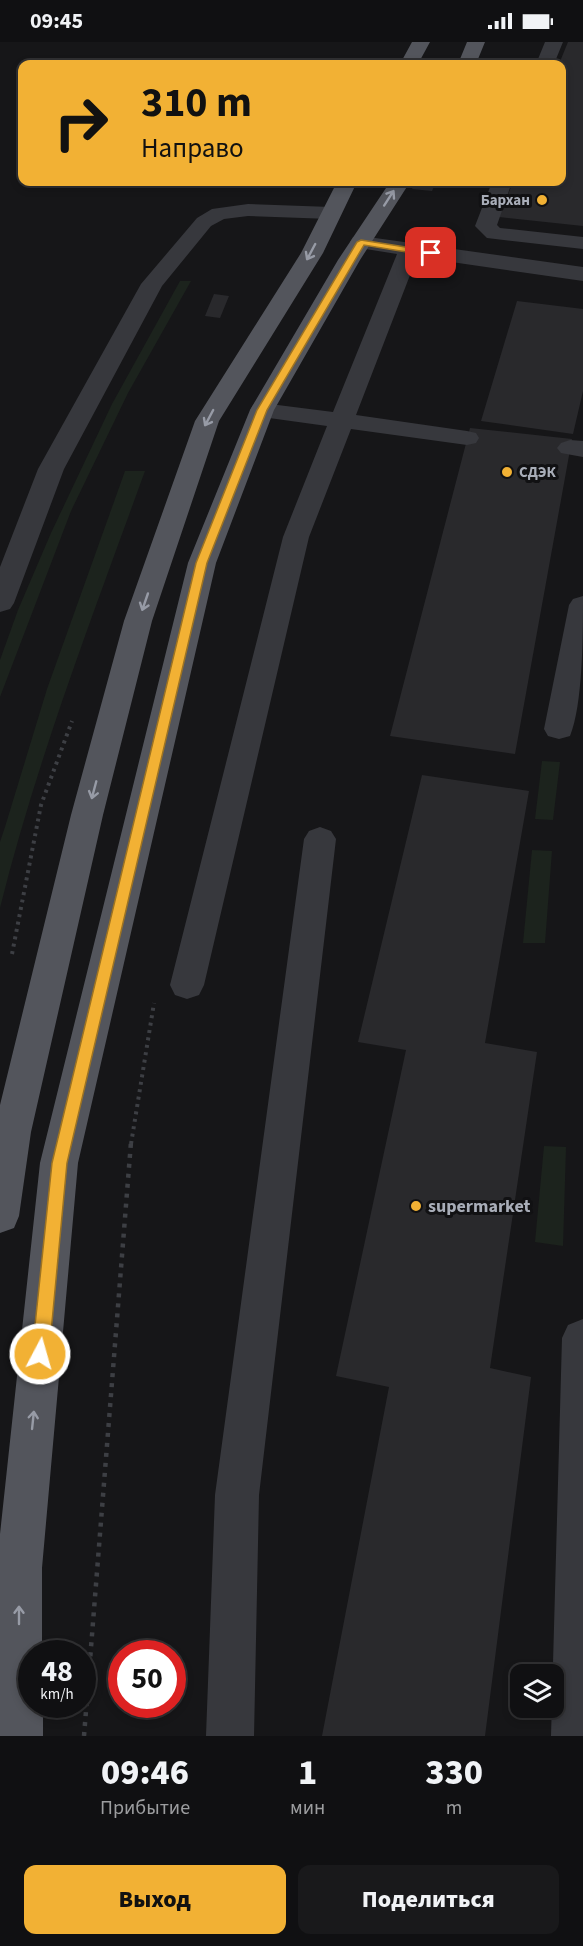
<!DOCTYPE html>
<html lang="ru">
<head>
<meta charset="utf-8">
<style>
	body { margin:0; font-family:"Source Sans 3",sans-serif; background:#19191b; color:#f1f3f6; height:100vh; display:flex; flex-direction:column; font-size:22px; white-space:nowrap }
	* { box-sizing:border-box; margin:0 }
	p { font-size:20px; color:#9c9d9f }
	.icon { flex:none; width:33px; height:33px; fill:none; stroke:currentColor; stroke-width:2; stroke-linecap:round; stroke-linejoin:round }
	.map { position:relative; height:1694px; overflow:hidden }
	.details { display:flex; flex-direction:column; background:#101012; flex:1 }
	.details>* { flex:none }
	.hud { position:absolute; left:18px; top:18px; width:548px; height:126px; border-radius:12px; box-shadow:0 3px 9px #0003,0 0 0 2px #303032; background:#f2b134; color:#111; overflow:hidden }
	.tools { position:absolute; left:510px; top:1622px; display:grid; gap:12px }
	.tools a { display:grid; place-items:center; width:54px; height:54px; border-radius:12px; background:#101012; box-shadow:0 3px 9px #0003,0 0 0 2px #303032; font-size:30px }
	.speed { position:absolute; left:18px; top:1598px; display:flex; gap:12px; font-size:30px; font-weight:700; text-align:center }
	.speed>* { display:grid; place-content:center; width:78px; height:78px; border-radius:50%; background:#101012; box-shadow:0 3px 9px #0003,0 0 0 2px #303032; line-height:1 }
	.speed small { font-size:15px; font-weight:400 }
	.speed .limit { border:9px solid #d22; background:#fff; color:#111 }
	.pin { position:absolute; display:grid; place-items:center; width:51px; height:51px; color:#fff; margin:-26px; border-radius:12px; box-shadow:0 3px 9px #0006 }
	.me { position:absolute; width:66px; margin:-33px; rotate:6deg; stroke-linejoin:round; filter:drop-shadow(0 0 4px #0008) }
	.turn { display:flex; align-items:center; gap:21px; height:126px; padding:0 24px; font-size:27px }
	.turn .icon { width:78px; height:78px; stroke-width:2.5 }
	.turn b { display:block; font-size:42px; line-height:51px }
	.eta { display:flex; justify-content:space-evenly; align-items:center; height:102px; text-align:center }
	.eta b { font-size:36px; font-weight:800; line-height:42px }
	.action { display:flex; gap:12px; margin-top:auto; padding:12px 24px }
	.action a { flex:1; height:69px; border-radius:12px; background:#f2b134; color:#111; font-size:24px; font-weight:800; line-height:69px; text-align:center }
	.action a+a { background:#19191b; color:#f1f3f6 }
	.status { display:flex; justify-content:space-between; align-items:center; height:42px; padding:0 30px; background:#101012; direction:ltr }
	.status svg { height:16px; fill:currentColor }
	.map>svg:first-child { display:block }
</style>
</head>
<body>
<div class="status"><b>09:45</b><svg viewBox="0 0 49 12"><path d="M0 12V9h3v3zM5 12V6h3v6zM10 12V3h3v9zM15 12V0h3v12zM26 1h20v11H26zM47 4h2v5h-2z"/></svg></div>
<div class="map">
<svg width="583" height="1694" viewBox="0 0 583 1694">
	<rect width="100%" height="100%" fill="#161618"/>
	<path fill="#1c231d" d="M 180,239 L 191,239 L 128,351 L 71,469 L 0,655 L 0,618 L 18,568 L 51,491 L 112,362 Z
		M 125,429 L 145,429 C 93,573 37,717 0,866 L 0,800 L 5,785 L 47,647 Z
		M 542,719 L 560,720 L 553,778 L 535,777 Z
		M 532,808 L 552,809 L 545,901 L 523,901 Z
		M 544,1104 L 566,1105 L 563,1204 L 535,1200 Z"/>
	<path fill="#29292c" d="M 568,0 L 583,0 L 583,184 L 499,175 L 513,140 L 561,140 L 561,22 L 559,22 Z
		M 416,140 L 436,140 L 432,149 L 412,147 Z
		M 214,252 L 229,254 L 220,276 L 205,274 Z
		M 517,259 L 583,267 L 583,349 L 573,392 L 481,379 Z
		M 470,386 L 572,397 L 515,712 L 390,694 Z
		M 422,733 L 529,749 L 485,1001 L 537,1010 L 490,1326 L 531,1335 L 485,1694 L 322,1694 L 389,1345 L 336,1334 L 406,1008 L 358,1000 Z"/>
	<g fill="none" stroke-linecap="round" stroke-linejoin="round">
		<path stroke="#3d3f44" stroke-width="4" stroke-dasharray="3 4.5" stroke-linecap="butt" d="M 12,912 L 41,763 L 72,679
			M 131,1102 L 154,961"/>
		<path stroke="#3d3f44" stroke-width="4.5" stroke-dasharray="4 6" stroke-linecap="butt" d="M 84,1694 L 131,1100"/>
		<path fill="#37383d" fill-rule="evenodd" d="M 545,0 L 563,0 L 554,22 L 536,22 Z
			M 492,140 L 512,140 L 497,183 L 500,186 L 583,195 L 583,207 L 487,196 L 475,184 Z
			M 248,162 L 331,165 L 338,167 L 341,171 L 338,175 L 331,177 L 248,174 L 224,177 L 211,184 L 162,244 L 64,427 L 14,561 L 10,567 L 0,570 L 0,525 L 38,427 L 141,242 L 197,176 L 212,167 Z
			M 361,194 L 583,225 L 583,239 L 417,215 L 356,373 L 467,389 L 476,391 L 479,396 L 476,401 L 467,403 L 351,387 L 309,495 L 204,943 L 199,953 L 187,957 L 175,953 L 170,943 L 283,495 L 327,384 L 262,375 L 253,373 L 250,368 L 253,363 L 262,361 L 333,370 L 397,212 L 353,205 L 350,200 L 353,195 Z
			M 570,398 L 583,399 L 583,415 L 561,411 L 557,406 L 561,401 Z
			M 583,554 C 583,592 583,663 570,694 L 559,697 L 548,694 L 544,687 L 569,563 L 573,557 Z
			M 320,785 L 331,789 L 336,797 L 259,1453 L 254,1694 L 206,1694 L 215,1453 L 304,797 L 309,789 Z
			M 583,1277 L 583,1694 L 551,1694 L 562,1296 L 568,1283 Z"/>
		<path fill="#53555c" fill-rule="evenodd" d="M 412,0 L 430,0 L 418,22 L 400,22 Z
			M 467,0 L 485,0 L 476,22 L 458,22 Z
			M 337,140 L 357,140 L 323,211 L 219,379 L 152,579 L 103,773 L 31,1090 L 19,1174 L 14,1186 L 0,1191 L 0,1063 L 71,773 L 124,579 L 195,379 L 301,211 Z
			M 390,140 L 410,140 L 360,218 L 274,368 L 216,521 L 78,1121 L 42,1526 L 42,1611 L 32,1611 L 32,1662 L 43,1662 L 43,1694 L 0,1694 L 0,1492 L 40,1121 L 188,521 L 250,368 L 338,218 Z"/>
	</g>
	<defs><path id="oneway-shaft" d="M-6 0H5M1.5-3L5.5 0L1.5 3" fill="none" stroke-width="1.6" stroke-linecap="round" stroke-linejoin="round" transform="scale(1.5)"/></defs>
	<g stroke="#979ba6">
		<use href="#oneway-shaft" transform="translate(389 156) rotate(-57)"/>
		<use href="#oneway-shaft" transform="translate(311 210) rotate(118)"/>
		<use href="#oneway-shaft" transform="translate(209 376) rotate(118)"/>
		<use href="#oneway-shaft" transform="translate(145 560) rotate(109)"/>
		<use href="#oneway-shaft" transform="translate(94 748) rotate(105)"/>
		<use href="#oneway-shaft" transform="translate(33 1378) rotate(-84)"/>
		<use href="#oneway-shaft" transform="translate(19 1573) rotate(-90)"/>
	</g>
	<path fill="#f2b134" stroke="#9d7322" stroke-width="1.5" d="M 361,198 L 431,209 L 435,211 L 431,214 L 364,203 L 267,368 L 207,521 L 67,1121 L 49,1312 L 46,1317 L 40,1320 L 34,1317 L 32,1312 L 52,1121 L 196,521 L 257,368 L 357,200 Z"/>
	<g fill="#f2b134" stroke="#111113" stroke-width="2">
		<circle cx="542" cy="158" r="6"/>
		<circle cx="507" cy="430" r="6"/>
		<circle cx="416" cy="1164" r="6"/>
	</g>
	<g text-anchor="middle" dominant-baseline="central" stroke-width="6" stroke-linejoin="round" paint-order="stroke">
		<g font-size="15" font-weight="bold" fill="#a8adb8" stroke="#111113" text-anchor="end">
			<text x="530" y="158">Бархан</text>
			<text x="519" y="430" text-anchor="start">СДЭК</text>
		</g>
		<g font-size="18" font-weight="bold" fill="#a8adb8" stroke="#111113" text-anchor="start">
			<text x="428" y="1164">supermarket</text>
		</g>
	</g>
</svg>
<div class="tools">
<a><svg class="icon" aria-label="layers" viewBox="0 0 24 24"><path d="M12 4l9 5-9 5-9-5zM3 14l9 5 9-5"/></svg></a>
</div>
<div class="speed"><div>48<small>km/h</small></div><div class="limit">50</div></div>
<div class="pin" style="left:431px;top:211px;background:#d93025"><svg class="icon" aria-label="arrive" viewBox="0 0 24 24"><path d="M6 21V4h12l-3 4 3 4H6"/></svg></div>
<svg class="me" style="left:40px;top:1312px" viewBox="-20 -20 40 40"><circle r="17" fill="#f2b134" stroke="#fff" stroke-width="3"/><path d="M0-11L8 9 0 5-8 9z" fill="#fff"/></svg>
<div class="hud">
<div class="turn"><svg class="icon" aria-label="right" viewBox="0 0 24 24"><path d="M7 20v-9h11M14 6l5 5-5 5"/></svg><div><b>310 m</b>Направо</div></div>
</div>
</div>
<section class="details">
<div class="eta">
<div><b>09:46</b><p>Прибытие</p></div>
<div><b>1</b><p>мин</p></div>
<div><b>330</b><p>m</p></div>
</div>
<div class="action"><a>Выход</a><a>Поделиться</a></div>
</section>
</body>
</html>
